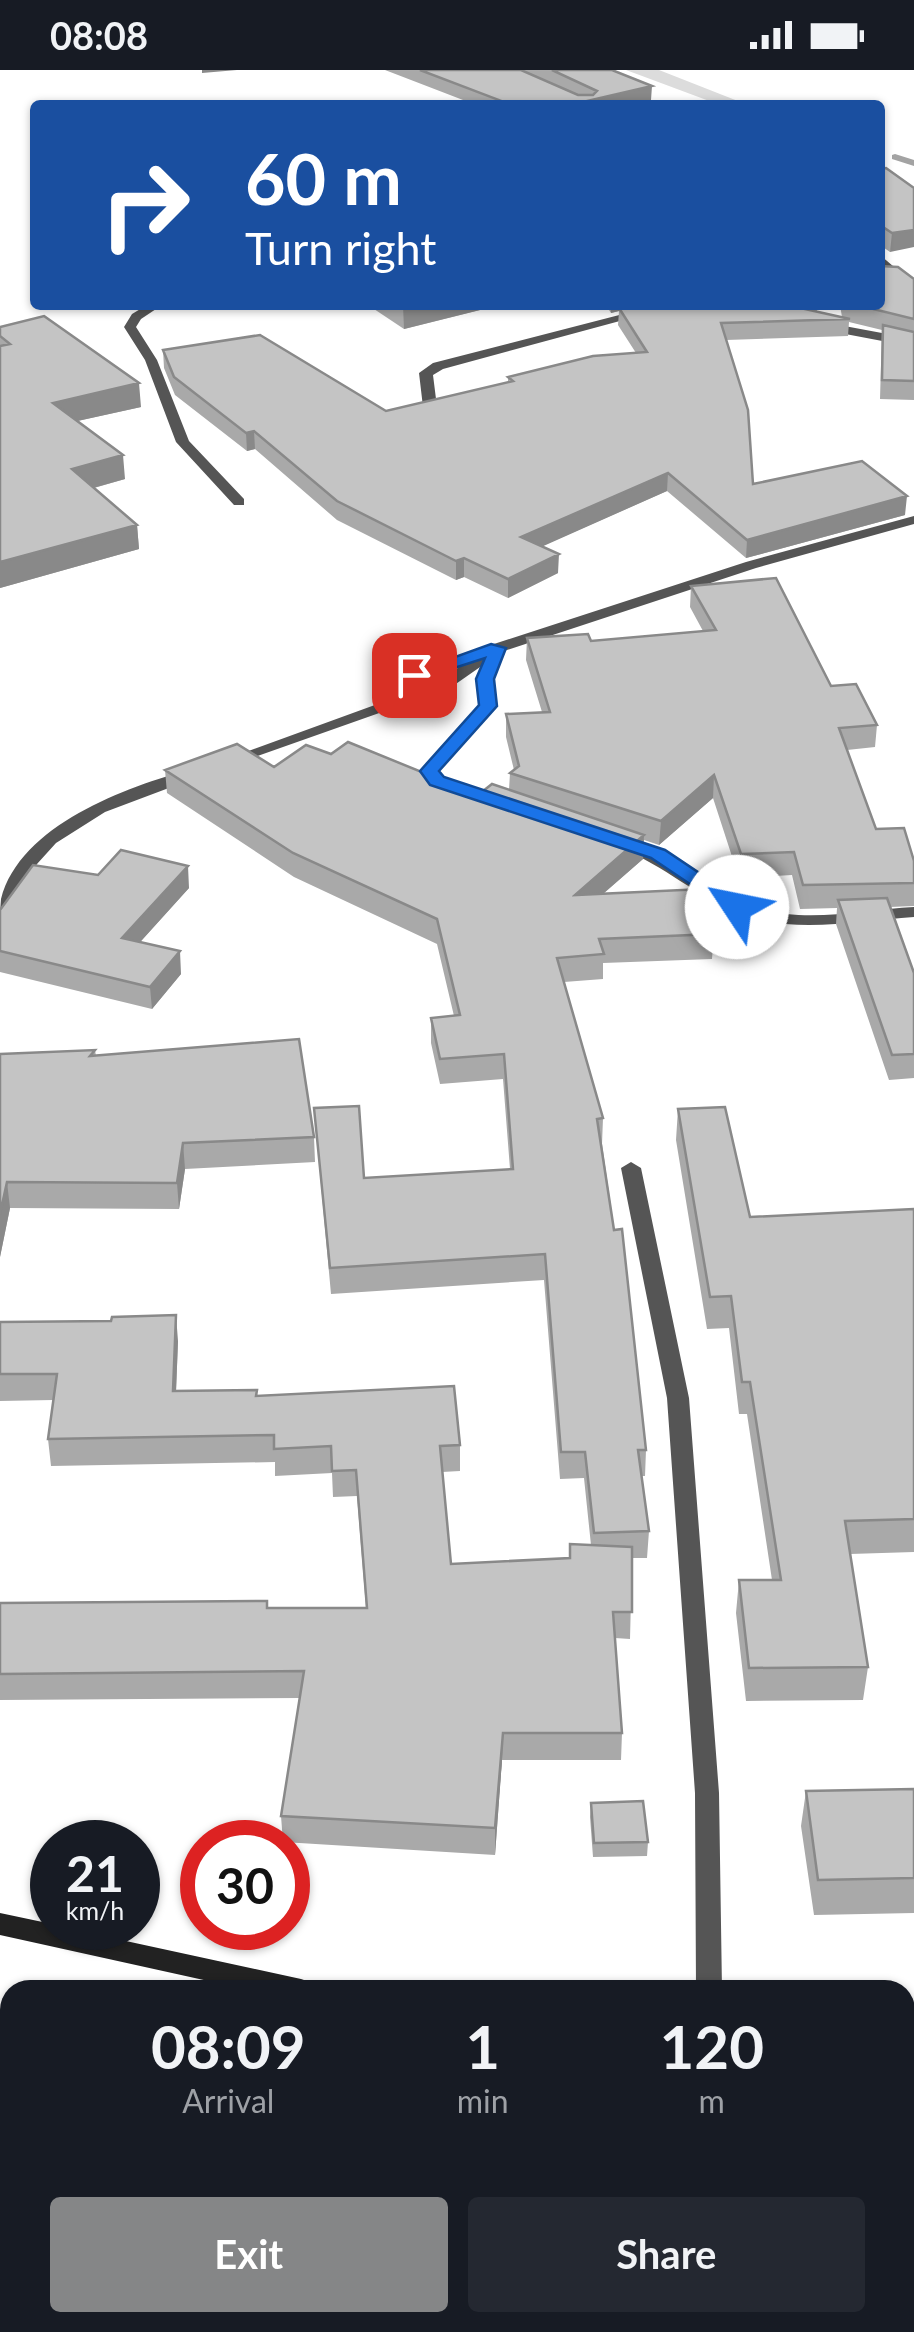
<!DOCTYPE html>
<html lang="en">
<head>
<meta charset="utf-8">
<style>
	body { margin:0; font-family:Lato,sans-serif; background:#242831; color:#f1f3f6; height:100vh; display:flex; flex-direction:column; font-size:38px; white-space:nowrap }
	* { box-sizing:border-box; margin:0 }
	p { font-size:32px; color:#9ea1a6 }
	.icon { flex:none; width:55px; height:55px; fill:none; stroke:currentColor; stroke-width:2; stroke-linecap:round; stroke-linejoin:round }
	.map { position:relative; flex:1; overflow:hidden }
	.details { position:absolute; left:0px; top:1910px; width:915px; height:352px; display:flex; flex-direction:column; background:#171b24; border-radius:30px 30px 0 0; box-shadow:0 2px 8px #0004 }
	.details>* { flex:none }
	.guide { position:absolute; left:30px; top:30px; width:855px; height:210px; border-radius:10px; box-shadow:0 2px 8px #0004; background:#1a4fa0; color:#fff; overflow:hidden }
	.speed { position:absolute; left:30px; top:1750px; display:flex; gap:20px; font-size:50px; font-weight:700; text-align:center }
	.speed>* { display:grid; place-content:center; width:130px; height:130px; border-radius:50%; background:#171b24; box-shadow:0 2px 8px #0004; line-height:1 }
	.speed small { font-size:25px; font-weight:400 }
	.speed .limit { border:15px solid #d22; background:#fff; color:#111 }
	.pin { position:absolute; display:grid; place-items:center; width:85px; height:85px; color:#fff; margin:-42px; border-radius:20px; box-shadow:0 5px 15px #0006 }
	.me { position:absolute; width:110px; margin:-55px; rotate:304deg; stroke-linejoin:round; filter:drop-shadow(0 0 8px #0008) }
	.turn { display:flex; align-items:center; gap:35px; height:210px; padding:0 50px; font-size:45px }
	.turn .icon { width:130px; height:130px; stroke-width:2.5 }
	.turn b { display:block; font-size:70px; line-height:85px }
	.eta { display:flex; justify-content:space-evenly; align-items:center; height:170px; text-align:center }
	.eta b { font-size:60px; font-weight:700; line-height:70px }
	.primary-button { display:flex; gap:20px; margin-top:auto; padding:20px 50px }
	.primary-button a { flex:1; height:115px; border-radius:10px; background:#858687; color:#fff; font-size:40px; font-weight:700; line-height:115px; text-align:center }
	.primary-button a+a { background:#242831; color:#f1f3f6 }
	.status { display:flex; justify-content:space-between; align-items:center; height:70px; padding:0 50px; background:#171b24; direction:ltr }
	.status svg { height:28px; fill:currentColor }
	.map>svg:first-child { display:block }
</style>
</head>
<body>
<div class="status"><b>08:08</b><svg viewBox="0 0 49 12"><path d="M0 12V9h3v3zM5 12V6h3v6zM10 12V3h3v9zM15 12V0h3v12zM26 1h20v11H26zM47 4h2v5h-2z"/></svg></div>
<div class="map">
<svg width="914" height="2262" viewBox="0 0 914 2262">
	<rect width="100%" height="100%" fill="#fff"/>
	<path fill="#dcdcdc" d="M 626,0 L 659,0 L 748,35 L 720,35 Z"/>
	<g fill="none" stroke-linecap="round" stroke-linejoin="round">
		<path fill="#a3a3a3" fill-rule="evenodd" d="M 895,84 L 914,90 L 914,96 L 892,89 L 892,85 Z"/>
		<path fill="#555" fill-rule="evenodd" d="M 880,185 L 914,214 L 914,225 L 880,196 Z
			M 147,235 L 162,235 L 141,249 L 136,257 L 157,290 L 189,371 L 244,429 L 244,435 L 234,435 L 176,372 L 145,290 L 124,257 L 132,244 Z
			M 658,235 L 679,235 L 443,299 L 433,305 L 437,337 L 430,341 L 423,337 L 419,303 L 433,293 Z
			M 823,252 L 914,269 L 914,277 L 819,259 L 817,256 Z
			M 914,446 L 914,454 L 756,498 L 504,581 L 493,609 L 496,635 L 438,701 L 443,708 L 462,713 L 462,721 C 445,724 431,714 421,701 L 480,634 L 477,609 L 483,595 L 450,618 L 235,694 L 223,694 L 221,691 L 438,612 L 465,593 L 414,610 L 406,605 L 408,602 L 746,492 Z
			M 192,699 L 198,701 L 198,707 L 105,742 L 56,773 L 37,794 L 22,820 L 9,855 L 0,860 C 0,850 0,839 1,829 C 20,755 126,717 192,699 Z
			M 621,767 C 668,780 701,814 744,833 C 795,856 860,840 914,837 L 914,847 C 854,851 786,866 730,840 C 690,821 657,791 615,776 L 615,768 Z
			M 631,1092 L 641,1098 L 689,1328 L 719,1723 L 722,1920 L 696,1920 L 695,1723 L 667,1328 L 621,1098 Z
			M 705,2252 L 735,2252 L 736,2262 L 706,2262 Z"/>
		<path fill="#222" fill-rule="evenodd" d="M 0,1843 L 52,1854 L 52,1858 L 66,1858 L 301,1909 L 310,1912 L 314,1920 L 249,1920 L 0,1865 Z
			M 914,1989 L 914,2013 L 905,2014 L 905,1990 Z"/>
	</g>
	<path fill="#a9a9a9" d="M 385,0 L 612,0 L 651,30 L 629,35 L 476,35 Z
		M 880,99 L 914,118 L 890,182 L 880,175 Z
		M 914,209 L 914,330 L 880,329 L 882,260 L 849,252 L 848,266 L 726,270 L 753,414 L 905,445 L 746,488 L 667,421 L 542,476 L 558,503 L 508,528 L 464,507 L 456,510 L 337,450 L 255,379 L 247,381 L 175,325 L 164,298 L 163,280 L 386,341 L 508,312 L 508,307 L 636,283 L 618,255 L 619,241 L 611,243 L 606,235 L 817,235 L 817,242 L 842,247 L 840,235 L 880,235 Z
		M 368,235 L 500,235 L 404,259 Z
		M 0,257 L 141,337 L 77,351 L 125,409 L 94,418 L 137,455 L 139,479 L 0,518 Z
		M 691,516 L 831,616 L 877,655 L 875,677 L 847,680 L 876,759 L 914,791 L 914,836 L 890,837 L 914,903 L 914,1008 L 889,1010 L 836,854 L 837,838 L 800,839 L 792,805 L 739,808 L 713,728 L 659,775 L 644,770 L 643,789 L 603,824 L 714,864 L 712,889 L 603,893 L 603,909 L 564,912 L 603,1048 L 602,1074 L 646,1380 L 645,1406 L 642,1406 L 649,1461 L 647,1488 L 632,1488 L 630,1569 L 615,1568 L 622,1663 L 621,1690 L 502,1690 L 495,1785 L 283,1772 L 281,1746 L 300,1628 L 0,1630 L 0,1533 L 268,1538 L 366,1538 L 357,1426 L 333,1427 L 332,1403 L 275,1406 L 275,1392 L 51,1396 L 48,1369 L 53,1330 L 0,1331 L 0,1252 L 178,1271 L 176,1321 L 257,1326 L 460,1375 L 460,1401 L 442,1402 L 451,1494 L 570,1488 L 591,1475 L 584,1408 L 560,1409 L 544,1210 L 331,1224 L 314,1038 L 364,1108 L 510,1099 L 503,1009 L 440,1014 L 431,973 L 431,948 L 454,946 L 437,874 L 294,807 L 167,723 L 165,700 L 274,697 L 331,684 L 478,725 L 509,720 L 510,703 L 514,700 L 506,667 L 506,644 L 542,642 L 526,590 L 527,568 L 591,571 L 703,561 L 690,537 Z
		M 98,805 L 189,818 L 140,872 L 181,904 L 152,939 L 0,902 L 0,840 Z
		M 95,980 L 96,986 L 314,1067 L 315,1092 L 185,1099 L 179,1139 L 10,1138 L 0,1187 L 0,984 Z
		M 678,1039 L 750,1147 L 914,1139 L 914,1482 L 850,1484 L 868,1597 L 863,1630 L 746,1631 L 736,1543 L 739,1510 L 772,1510 L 747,1344 L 739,1344 L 729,1258 L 707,1259 L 676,1070 Z
		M 914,1719 L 914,1843 L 814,1845 L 801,1756 L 806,1721 Z
		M 591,1733 L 648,1772 L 647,1786 L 593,1787 L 590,1747 Z
		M 68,2252 L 603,2252 L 601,2262 L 67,2262 Z"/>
	<path fill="#898989" d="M 202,0 L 237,0 L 202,3 Z
		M 652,16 L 651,30 L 629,35 L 570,35 Z
		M 914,160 L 914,177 L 890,182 L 892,163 Z
		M 403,235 L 500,235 L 404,259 Z
		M 611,235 L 643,235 L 619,238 L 619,241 L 611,243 Z
		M 139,313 L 141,337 L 55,356 L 53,333 Z
		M 254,361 L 255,379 L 247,381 L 246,363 Z
		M 123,385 L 125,409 L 75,423 L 72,399 Z
		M 668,403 L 667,421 L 521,486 L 521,467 Z
		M 907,426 L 905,445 L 746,488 L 747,470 Z
		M 137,455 L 139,479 L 0,518 L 0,492 Z
		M 559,484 L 558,503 L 508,528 L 508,509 Z
		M 464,488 L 464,507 L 456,510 L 456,491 Z
		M 714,705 L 713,728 L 659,775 L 661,751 Z
		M 644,765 L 643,789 L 574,849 L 575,825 Z
		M 188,796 L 189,818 L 124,890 L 122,868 Z
		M 180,881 L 181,904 L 152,939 L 150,917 Z
		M 183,1073 L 185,1099 L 179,1139 L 177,1113 Z
		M 7,1112 L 10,1138 L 0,1187 L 0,1144 Z
		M 176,1245 L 178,1271 L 175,1347 L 173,1321 Z
		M 503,1663 L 502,1690 L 495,1785 L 495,1758 Z"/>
	<path fill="#c4c4c4" stroke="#898989" stroke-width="2.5" d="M 420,0 L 521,0 L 578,25 L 593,25 L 597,21 L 552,0 L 612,0 L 652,16 L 570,35 L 512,35 Z
		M 886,98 L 914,118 L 914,160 L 892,163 L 880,155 L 880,99 Z
		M 880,196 L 898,197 L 914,209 L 914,249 L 857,235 L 880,235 Z
		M 631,235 L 787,235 L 850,249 L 721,253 L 748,340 L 753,414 L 862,391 L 907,426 L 747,470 L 668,403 L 521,467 L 559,484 L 508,509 L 464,488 L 456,491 L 337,431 L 254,361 L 246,363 L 174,307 L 163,280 L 260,265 L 386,341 L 513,311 L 508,307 L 593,286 L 647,282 L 619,238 Z
		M 44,246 L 139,313 L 53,333 L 123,385 L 72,399 L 137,455 L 0,492 L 0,276 L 10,274 L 0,266 L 0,257 Z
		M 883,255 L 914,262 L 914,311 L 882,310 Z
		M 776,508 L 831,616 L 856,614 L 877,655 L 839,658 L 876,759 L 904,758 L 914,791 L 914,813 L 803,815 L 794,782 L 741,784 L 714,705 L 661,751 L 510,703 L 519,696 L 506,644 L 550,642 L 527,568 L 588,564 L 591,571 L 716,560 L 691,516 Z
		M 348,672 L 478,725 L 492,714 L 644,765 L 575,825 L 703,819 L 714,864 L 599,869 L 604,884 L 557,888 L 603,1048 L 597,1049 L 614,1160 L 622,1159 L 646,1380 L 638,1380 L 649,1461 L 594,1463 L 585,1382 L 561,1382 L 545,1184 L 330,1198 L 314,1038 L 359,1036 L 364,1108 L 513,1099 L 504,984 L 440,989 L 431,948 L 460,945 L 437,849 L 293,783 L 165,700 L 237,674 L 274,697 L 306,675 L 331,684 Z
		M 121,780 L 188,796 L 122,868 L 180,881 L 150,917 L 0,881 L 0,840 L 33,795 L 98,805 Z
		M 887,828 L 914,903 L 914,984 L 892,985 L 838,830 Z
		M 299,969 L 314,1067 L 183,1073 L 177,1113 L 7,1112 L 0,1144 L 0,984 L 95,980 L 90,986 Z
		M 725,1037 L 750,1147 L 914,1139 L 914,1449 L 845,1451 L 868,1597 L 749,1598 L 739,1510 L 781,1510 L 750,1312 L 742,1312 L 731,1226 L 710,1227 L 678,1039 Z
		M 176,1245 L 173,1321 L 257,1320 L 256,1326 L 454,1316 L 460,1375 L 440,1376 L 451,1494 L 570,1488 L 570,1474 L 632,1477 L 632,1542 L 613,1542 L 622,1663 L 503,1663 L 495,1758 L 281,1746 L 304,1601 L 0,1604 L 0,1533 L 267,1531 L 267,1538 L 367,1538 L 356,1400 L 332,1401 L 331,1376 L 274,1379 L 274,1365 L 48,1369 L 57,1304 L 0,1304 L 0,1252 L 111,1251 L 112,1247 Z
		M 914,1719 L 914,1808 L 818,1810 L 806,1721 Z
		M 643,1731 L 648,1772 L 594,1773 L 591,1733 Z
		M 68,2252 L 569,2252 L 567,2262 L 93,2262 L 66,2257 Z"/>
	<path fill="#1a73e8" stroke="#114b97" stroke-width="2.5" d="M 491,574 L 506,578 L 494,609 L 497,636 L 439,701 L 444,707 L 665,780 L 744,833 L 744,841 L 730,841 L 651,788 L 430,715 L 420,701 L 479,635 L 476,609 L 485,588 L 414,611 L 405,605 Z"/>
</svg>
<div class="speed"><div>21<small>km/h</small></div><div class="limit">30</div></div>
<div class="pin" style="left:414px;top:605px;background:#d93025"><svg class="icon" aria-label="arrive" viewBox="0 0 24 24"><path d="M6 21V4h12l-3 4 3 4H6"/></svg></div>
<svg class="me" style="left:737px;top:837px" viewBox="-20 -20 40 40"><circle r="19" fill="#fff"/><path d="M0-13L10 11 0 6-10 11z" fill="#1a73e8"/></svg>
<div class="guide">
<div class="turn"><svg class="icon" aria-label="right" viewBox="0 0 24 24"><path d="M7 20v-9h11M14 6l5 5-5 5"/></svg><div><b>60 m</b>Turn right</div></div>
</div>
<section class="details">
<div class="eta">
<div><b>08:09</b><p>Arrival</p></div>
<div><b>1</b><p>min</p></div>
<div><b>120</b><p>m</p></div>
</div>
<div class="primary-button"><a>Exit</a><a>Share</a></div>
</section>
</div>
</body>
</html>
